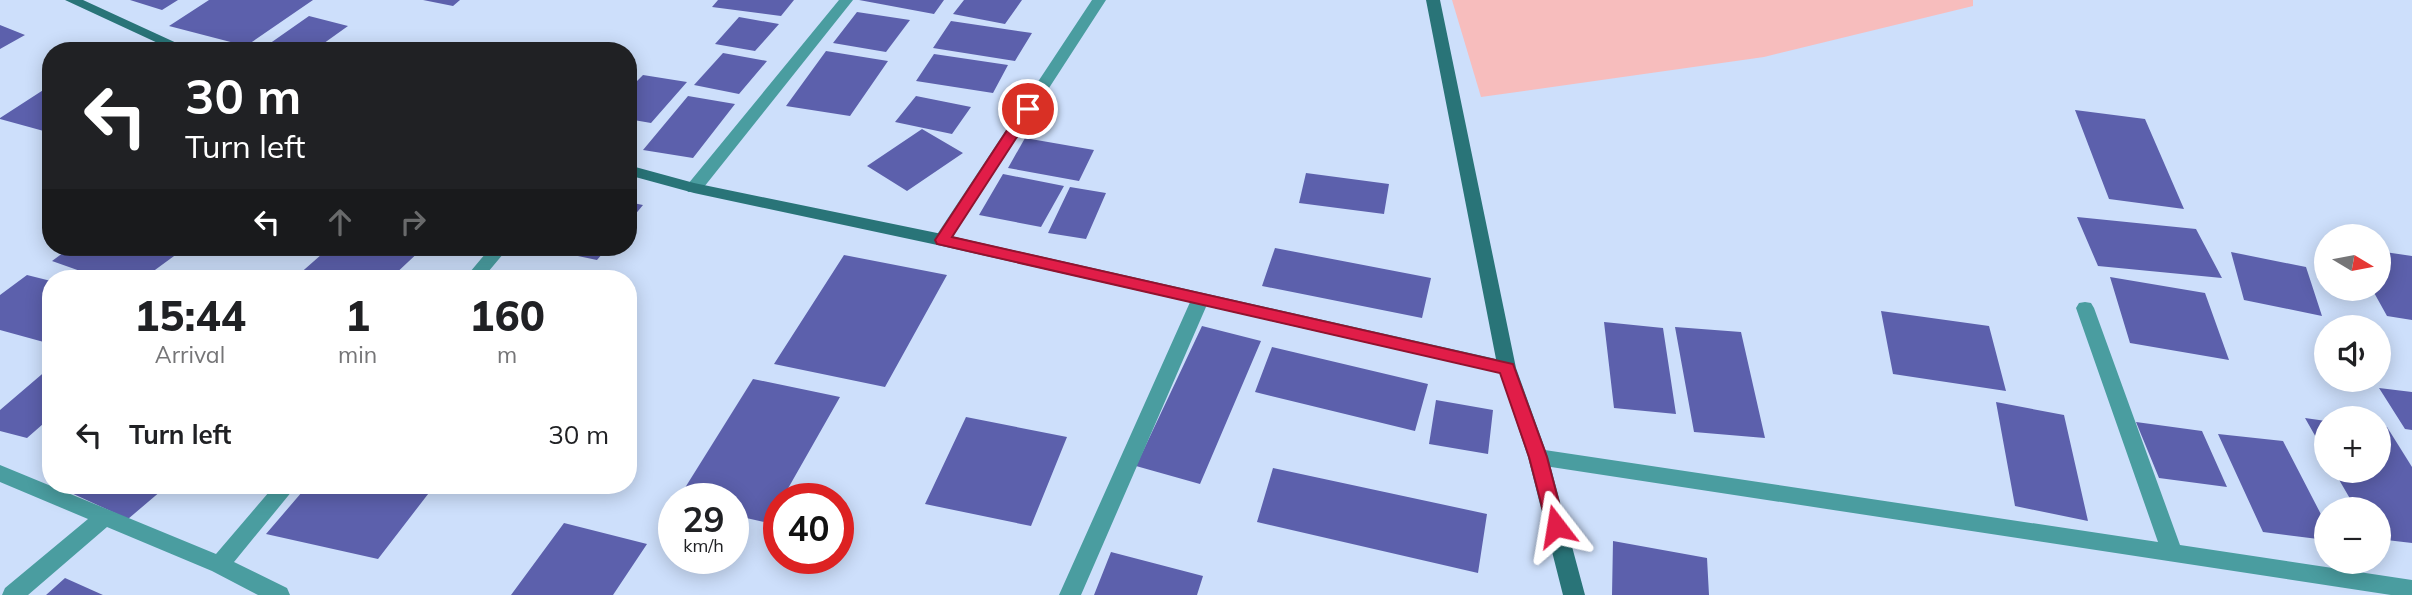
<!DOCTYPE html>
<html lang="en">
<head>
<meta charset="utf-8">
<style>
	body { margin:0; font-family:Mulish,sans-serif; background:#f6f6f6; color:#202124; height:100vh; display:flex; flex-direction:column; font-size:26px; white-space:nowrap }
	* { box-sizing:border-box; margin:0 }
	p { font-size:23px; color:#757577 }
	.icon { flex:none; width:38px; height:38px; fill:none; stroke:currentColor; stroke-width:2; stroke-linecap:round; stroke-linejoin:round }
	.map { position:relative; flex:1; overflow:hidden }
	.details { position:absolute; left:42px; top:270px; width:595px; height:224px; display:flex; flex-direction:column; background:#fff; border-radius:28px; box-shadow:0 4px 18px #0003 }
	.details>* { flex:none }
	.banner { position:absolute; left:42px; top:42px; width:595px; height:214px; border-radius:28px; box-shadow:0 4px 18px #0003; background:#202124; color:#fff; overflow:hidden }
	.needle { width:46px; rotate:100deg }
	.controls { position:absolute; left:2314px; top:224px; display:grid; gap:14px }
	.controls a { display:grid; place-items:center; width:77px; height:77px; border-radius:50%; background:#fff; box-shadow:0 4px 18px #0003; font-size:35px }
	.speed { position:absolute; left:658px; top:483px; display:flex; gap:14px; font-size:35px; font-weight:700; text-align:center }
	.speed>* { display:grid; place-content:center; width:91px; height:91px; border-radius:50%; background:#fff; box-shadow:0 4px 18px #0003; line-height:1 }
	.speed small { font-size:18px; font-weight:400 }
	.speed .limit { border:10px solid #d22; background:#fff; color:#111 }
	.pin { position:absolute; display:grid; place-items:center; width:60px; height:60px; color:#fff; margin:-30px; border:4px solid #fff; border-radius:50%; box-shadow:0 2px 7px #0007 }
	.me { position:absolute; width:77px; margin:-38px; rotate:346deg; stroke-linejoin:round; filter:drop-shadow(0 0 5px #0008) }
	.turn { display:flex; align-items:center; gap:24px; height:147px; padding:0 28px; font-size:32px }
	.turn .icon { width:91px; height:91px; stroke-width:2.5 }
	.turn b { display:block; font-size:49px; line-height:60px }
	.lanes { display:flex; align-items:center; height:66px; padding:0 28px; background:#0003; justify-content:center; gap:35px; direction:ltr }
	.lanes .off { opacity:.35 }
	.eta { display:flex; justify-content:space-evenly; align-items:center; height:119px; text-align:center }
	.eta b { font-size:42px; font-weight:800; line-height:49px }
	ul { padding:0; list-style:none }
	li { display:flex; align-items:center; gap:21px; height:91px; padding:0 28px }
	li div { flex:1 }
	li b { display:block; font-size:26px }
	li em { font-style:normal }
	.map>svg:first-child { display:block }
</style>
</head>
<body>
<div class="map">
<svg width="2412" height="595" viewBox="0 0 2412 595">
	<rect width="100%" height="100%" fill="#cddffb"/>
	<path fill="#f7bdbd" d="M 1452,0 L 1973,0 L 1973,6 L 1764,57 L 1481,97 Z"/>
	<path fill="#5c60ac" d="M 130,0 L 178,0 L 162,10 Z
		M 209,0 L 313,0 L 246,46 L 169,26 Z
		M 423,0 L 460,0 L 453,6 Z
		M 718,0 L 794,0 L 781,16 L 712,7 Z
		M 859,0 L 944,0 L 934,14 Z
		M 964,0 L 1022,0 L 1005,24 L 953,14 Z
		M 857,12 L 910,20 L 886,52 L 833,43 Z
		M 309,16 L 348,26 L 313,51 L 259,51 Z
		M 739,17 L 779,24 L 755,51 L 715,44 Z
		M 951,21 L 1032,33 L 1015,61 L 933,48 Z
		M 0,25 L 25,35 L 0,49 Z
		M 826,51 L 888,61 L 850,116 L 786,106 Z
		M 723,53 L 767,61 L 739,94 L 694,85 Z
		M 934,54 L 1008,65 L 993,93 L 916,81 Z
		M 643,75 L 687,82 L 651,123 L 628,119 L 628,90 Z
		M 51,85 L 51,133 L 0,119 L 0,118 Z
		M 688,96 L 735,104 L 693,158 L 643,150 Z
		M 916,96 L 971,107 L 952,134 L 895,122 Z
		M 2075,110 L 2145,119 L 2184,209 L 2109,199 Z
		M 922,129 L 963,153 L 907,191 L 867,166 Z
		M 1025,138 L 1094,150 L 1079,181 L 1008,168 Z
		M 1306,173 L 1389,184 L 1384,214 L 1299,203 Z
		M 1003,174 L 1064,186 L 1041,227 L 979,215 Z
		M 1070,187 L 1106,193 L 1086,239 L 1048,233 Z
		M 628,202 L 643,205 L 628,223 Z
		M 2077,217 L 2196,229 L 2222,278 L 2098,266 Z
		M 71,247 L 181,247 L 185,248 L 144,278 L 100,278 L 52,261 Z
		M 330,247 L 424,247 L 391,278 L 297,276 Z
		M 558,247 L 608,247 L 597,260 L 554,251 Z
		M 1275,248 L 1431,278 L 1422,318 L 1262,286 Z
		M 2378,251 L 2412,256 L 2412,320 L 2387,316 L 2372,289 L 2378,289 Z
		M 2231,252 L 2306,267 L 2322,316 L 2244,300 Z
		M 844,255 L 947,275 L 885,387 L 774,364 Z
		M 27,275 L 51,281 L 51,344 L 0,330 L 0,295 Z
		M 2110,277 L 2205,293 L 2229,360 L 2130,343 Z
		M 1881,311 L 1989,326 L 2006,391 L 1893,374 Z
		M 1604,322 L 1663,328 L 1676,414 L 1614,408 Z
		M 1202,326 L 1261,341 L 1200,484 L 1136,466 Z
		M 1675,327 L 1741,332 L 1765,438 L 1694,432 Z
		M 1272,347 L 1428,384 L 1415,431 L 1255,392 Z
		M 48,369 L 51,370 L 51,417 L 27,438 L 0,431 L 0,410 Z
		M 753,379 L 840,397 L 782,499 L 779,499 L 779,505 L 769,523 L 733,515 L 733,499 L 678,499 Z
		M 2379,388 L 2412,392 L 2412,430 L 2405,429 Z
		M 1436,400 L 1493,410 L 1488,454 L 1429,444 Z
		M 1996,402 L 2064,415 L 2088,521 L 2015,506 Z
		M 966,417 L 1067,437 L 1031,526 L 925,504 Z
		M 2305,418 L 2326,421 L 2326,455 Z
		M 2136,422 L 2202,431 L 2227,487 L 2159,478 Z
		M 2378,426 L 2387,427 L 2412,467 L 2412,543 L 2378,539 L 2378,509 L 2356,509 L 2334,471 L 2378,471 Z
		M 2218,434 L 2283,441 L 2326,524 L 2326,540 L 2263,532 Z
		M 1273,468 L 1487,514 L 1478,573 L 1257,522 Z
		M 58,485 L 168,485 L 128,519 L 56,486 Z
		M 308,485 L 435,485 L 378,559 L 266,534 Z
		M 564,523 L 647,544 L 613,595 L 511,595 Z
		M 1613,541 L 1707,558 L 1709,595 L 1612,595 Z
		M 1111,552 L 1203,576 L 1197,595 L 1094,595 Z
		M 65,578 L 103,595 L 46,595 Z"/>
	<g fill="none" stroke-linecap="round" stroke-linejoin="round">
		<path fill="#4a9da0" fill-rule="evenodd" d="M 839,0 L 853,0 L 700,192 L 688,192 L 686,188 L 688,184 Z
			M 1092,0 L 1106,0 L 948,244 L 936,244 L 934,240 L 936,236 Z
			M 491,247 L 509,247 L 483,278 L 465,278 Z
			M 1200,294 L 1206,296 L 1209,300 L 1081,595 L 1059,595 L 1191,300 L 1194,296 Z
			M 2085,302 L 2091,303 L 2094,308 L 2180,545 L 2412,580 L 2412,595 L 2391,595 L 1538,465 L 1531,463 L 1528,457 L 1531,451 L 1538,449 L 2158,542 L 2076,308 L 2079,303 Z
			M 0,465 L 216,554 L 275,485 L 297,485 L 234,562 L 287,588 L 290,595 L 258,595 L 212,571 L 107,527 L 28,595 L 2,595 L 5,588 L 88,519 L 0,482 Z"/>
		<path fill="#297478" fill-rule="evenodd" d="M 65,0 L 83,0 L 194,51 L 175,51 Z
			M 1426,0 L 1440,0 L 1516,368 L 1548,457 L 1585,595 L 1563,595 L 1528,457 L 1500,373 L 942,246 L 694,193 L 628,175 L 628,165 L 694,183 L 942,234 L 1496,359 Z"/>
	</g>
	<path fill="#e11d48" stroke="#92132f" stroke-width="2" d="M 1028,105 L 1035,109 L 952,237 L 1513,364 L 1547,457 L 1565,526 L 1562,531 L 1556,534 L 1549,531 L 1547,526 L 1529,457 L 1500,373 L 937,244 L 935,240 L 937,237 L 1023,106 Z"/>
</svg>
<div class="controls">
<a><svg class="needle" viewBox="-14 -14 28 28"><path d="M0-13l5 13h-10z" fill="#e53935"/><path d="M0 13l5-13h-10z" fill="#757577"/></svg></a>
<a><svg class="icon" aria-label="sound" viewBox="0 0 24 24"><path d="M4 9h4l5-4v14l-5-4H4zM17 9q2 3 0 6"/></svg></a>
<a>+</a>
<a>−</a>
</div>
<div class="speed"><div>29<small>km/h</small></div><div class="limit">40</div></div>
<div class="pin" style="left:1028px;top:109px;background:#d93025"><svg class="icon" aria-label="arrive" viewBox="0 0 24 24"><path d="M6 21V4h12l-3 4 3 4H6"/></svg></div>
<svg class="me" style="left:1556px;top:526px" viewBox="-20 -20 40 40"><path d="M0-17L14 15 0 8-14 15z" fill="#e11d48" stroke="#fff" stroke-width="4"/></svg>
<div class="banner">
<div class="turn"><svg class="icon" aria-label="left" viewBox="0 0 24 24"><path d="M17 20v-9H6M10 6l-5 5 5 5"/></svg><div><b>30 m</b>Turn left</div></div>
<div class="lanes"><svg class="icon" aria-label="left" viewBox="0 0 24 24"><path d="M17 20v-9H6M10 6l-5 5 5 5"/></svg><svg class="icon off" aria-label="ahead" viewBox="0 0 24 24"><path d="M12 20V5M6 11l6-6 6 6"/></svg><svg class="icon off" aria-label="right" viewBox="0 0 24 24"><path d="M7 20v-9h11M14 6l5 5-5 5"/></svg></div>
</div>
<section class="details">
<div class="eta">
<div><b>15:44</b><p>Arrival</p></div>
<div><b>1</b><p>min</p></div>
<div><b>160</b><p>m</p></div>
</div>
<ul>
<li><svg class="icon" aria-label="left" viewBox="0 0 24 24"><path d="M17 20v-9H6M10 6l-5 5 5 5"/></svg><div><b>Turn left</b></div><em>30 m</em></li>
</ul>
</section>
</div>
</body>
</html>
